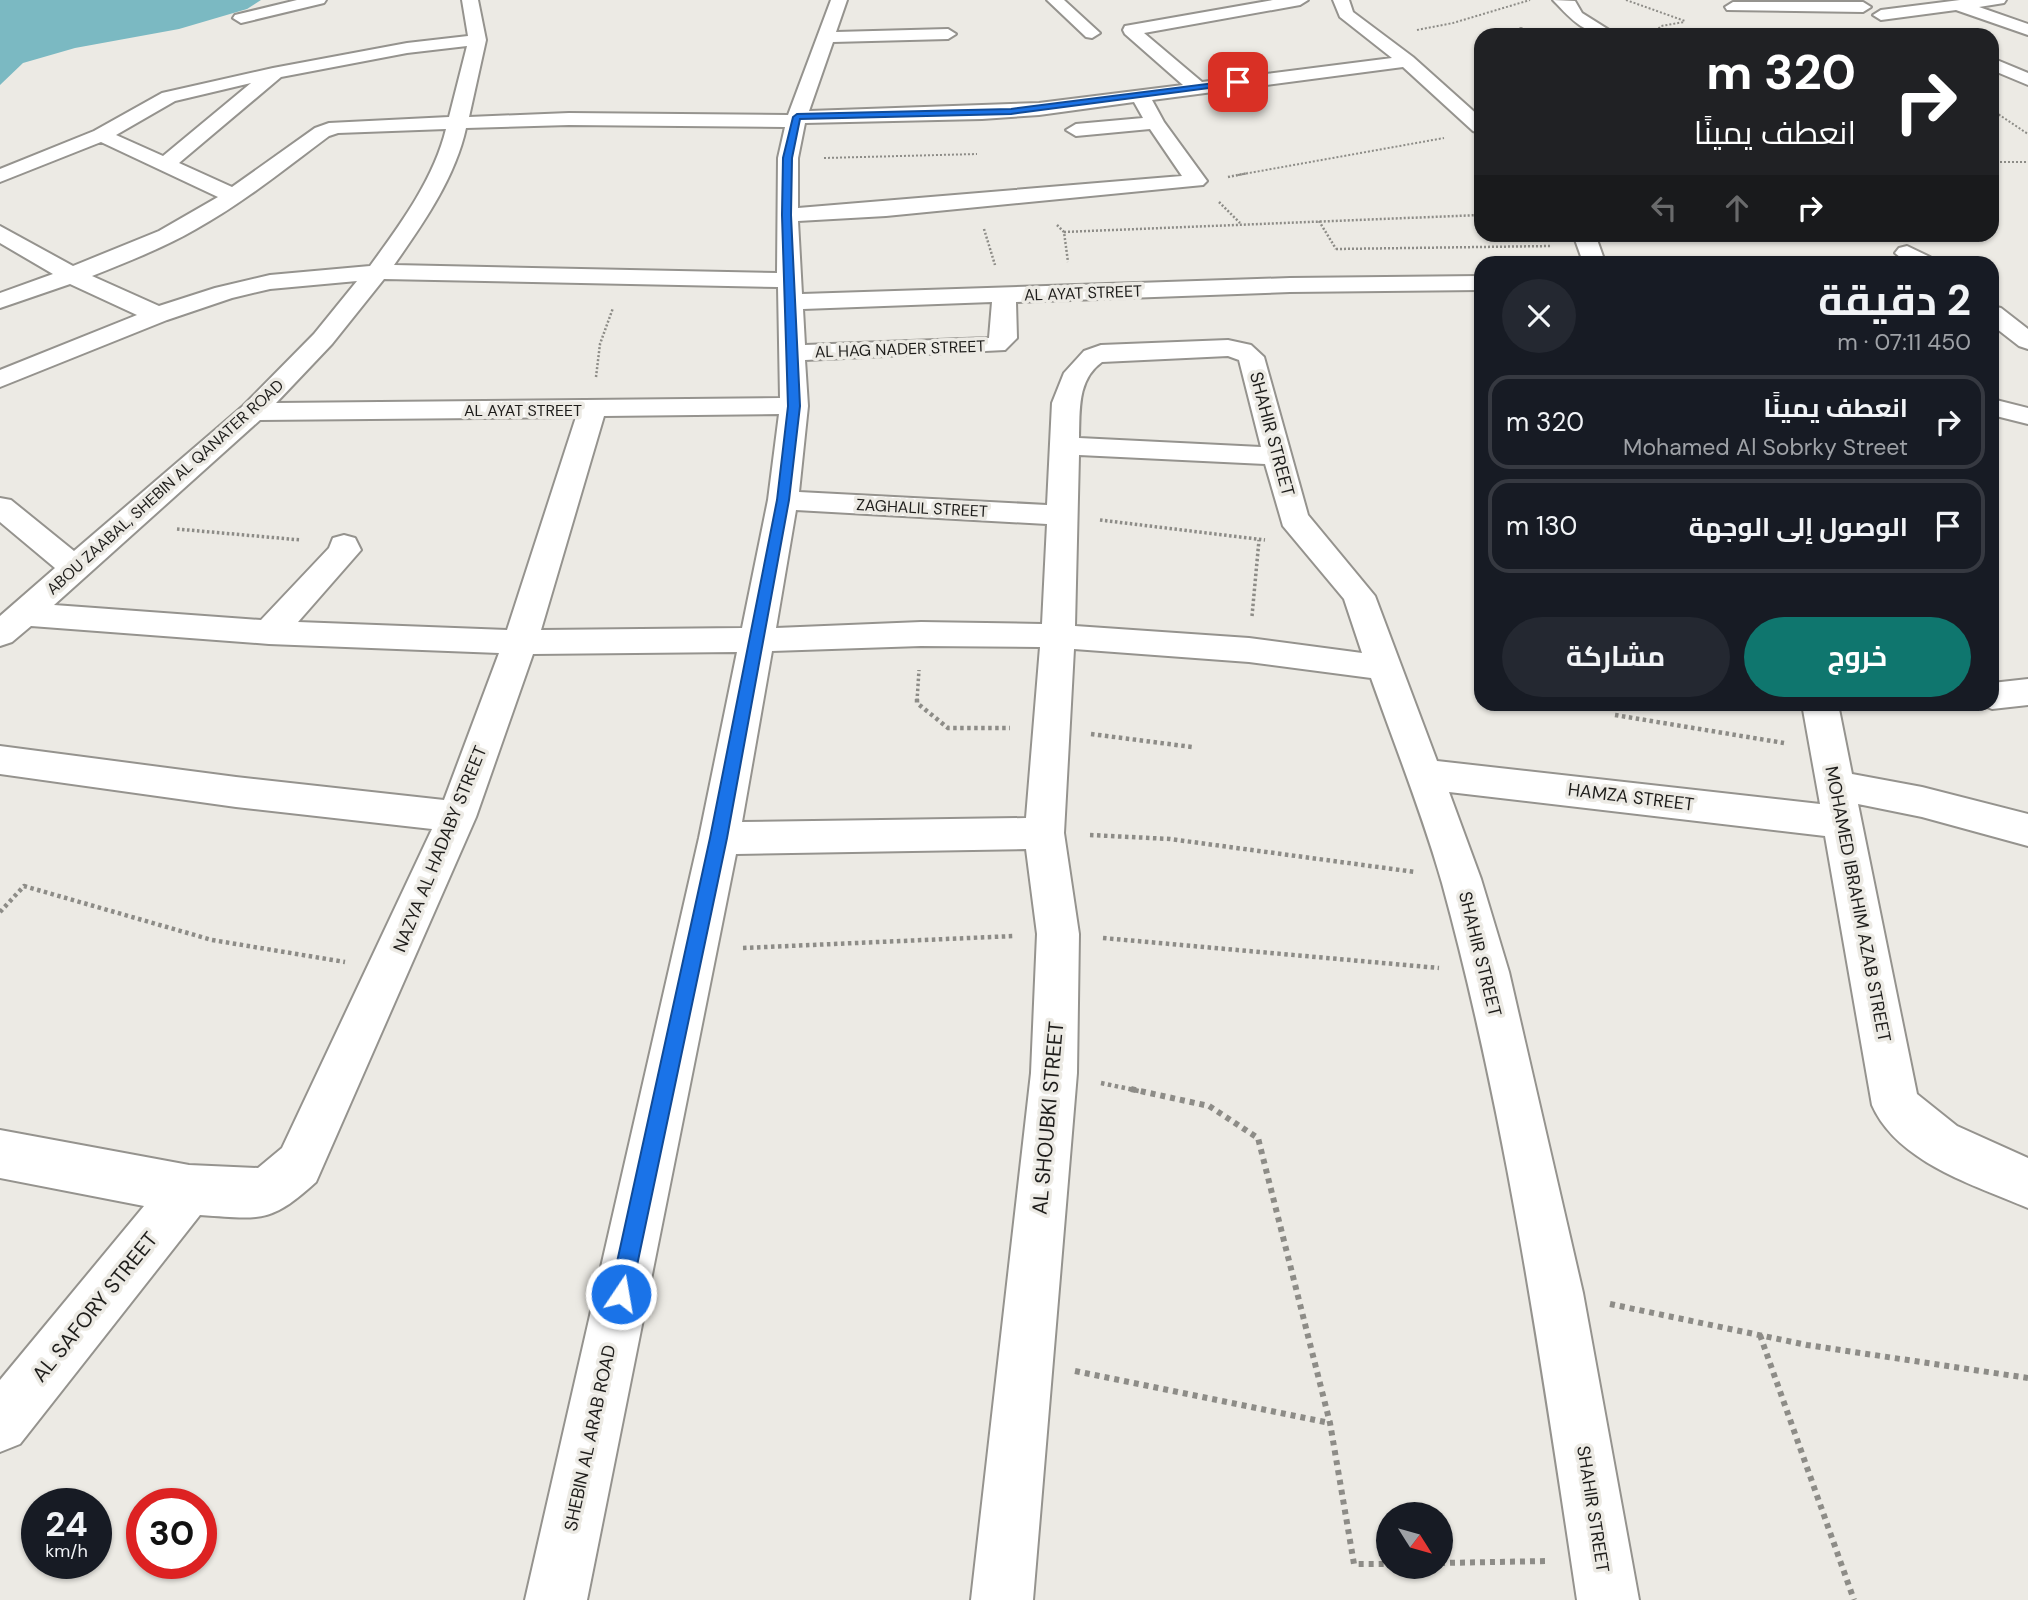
<!DOCTYPE html>
<html lang="ar">
<head>
<meta charset="utf-8">
<style>
	body { margin:0; font-family:"DM Sans",Cairo,sans-serif; background:#242831; color:#f1f3f6; direction:rtl; height:100vh; display:flex; flex-direction:column; font-size:26px; white-space:nowrap }
	* { box-sizing:border-box; margin:0 }
	p { font-size:23px; color:#9ea1a6 }
	.icon { flex:none; width:38px; height:38px; fill:none; stroke:currentColor; stroke-width:2; stroke-linecap:round; stroke-linejoin:round }
	.map { position:relative; flex:1; overflow:hidden; direction:ltr }
	.side { position:absolute; left:1474px; top:256px; width:525px; height:455px; display:flex; flex-direction:column; background:#171b24; border-radius:21px; box-shadow:0 2px 5px #0004; direction:rtl }
	.side>* { flex:none }
	.hud { position:absolute; left:1474px; top:28px; width:525px; height:214px; border-radius:21px; box-shadow:0 2px 5px #0004; direction:rtl; background:#202124; color:#fff; overflow:hidden }
	.needle { width:46px; rotate:127deg }
	.fabs { position:absolute; left:1376px; top:1502px; display:grid; gap:14px }
	.fabs a { display:grid; place-items:center; width:77px; height:77px; border-radius:50%; background:#171b24; box-shadow:0 2px 5px #0004; font-size:35px }
	.speed { position:absolute; left:21px; top:1488px; display:flex; gap:14px; font-size:35px; font-weight:700; text-align:center }
	.speed>* { display:grid; place-content:center; width:91px; height:91px; border-radius:50%; background:#171b24; box-shadow:0 2px 5px #0004; line-height:1 }
	.speed small { font-size:18px; font-weight:400 }
	.speed .limit { border:10px solid #d22; background:#fff; color:#111 }
	.pin { position:absolute; display:grid; place-items:center; width:60px; height:60px; color:#fff; margin:-30px; border-radius:14px; box-shadow:0 4px 10px #0006 }
	.me { position:absolute; width:77px; margin:-38px; rotate:12deg; stroke-linejoin:round; filter:drop-shadow(0 0 5px #0008) }
	.turn { display:flex; align-items:center; gap:24px; height:147px; padding:0 28px; font-size:32px }
	.turn .icon { width:91px; height:91px; stroke-width:2.5 }
	.turn b { display:block; font-size:49px; line-height:60px }
	.lanes { display:flex; align-items:center; height:66px; padding:0 28px; background:#0003; justify-content:center; gap:35px; direction:ltr }
	.lanes .off { opacity:.35 }
	.round { display:grid; place-items:center; flex:none; width:74px; height:74px; border-radius:37px; background:#242831 }
	.head { display:flex; align-items:center; justify-content:space-between; height:119px; padding:0 28px }
	h1 { font-size:42px; font-weight:700; line-height:52px }
	.cta { display:flex; gap:14px; margin-top:auto; padding:14px 28px }
	.cta a { flex:1; height:80px; border-radius:42px; background:#0f766e; color:#fff; font-size:28px; font-weight:700; line-height:80px; text-align:center }
	.cta a+a { background:#242831; color:#f1f3f6 }
	ul { padding:0; list-style:none }
	li { display:flex; align-items:center; gap:21px; height:94px; margin:0 14px 10px; padding:0 14px; border:4px solid #363941; border-radius:21px }
	li div { flex:1 }
	li b { display:block; font-size:26px }
	li em { font-style:normal }
	.map>svg:first-child { display:block }
</style>
</head>
<body>
<div class="map">
<svg width="2028" height="1600" viewBox="0 0 2028 1600">
	<rect width="100%" height="100%" fill="#eceae4"/>
	<path fill="#7bb9c2" d="M 0,0 L 261,0 L 247,9 L 179,29 L 75,48 L 23,63 L 0,85 Z"/>
	<g fill="none" stroke-linecap="round" stroke-linejoin="round">
		<defs>
			<path id="minor" d="M 297,0 L 326,0 L 324,3 L 241,23 L 233,18 L 235,15 Z
				M 462,0 L 478,0 L 486,40 L 469,117 L 569,113 L 788,115 L 831,0 L 847,0 L 836,32 L 948,29 L 956,34 L 948,39 L 833,42 L 809,111 L 1039,103 L 1183,85 L 1125,34 L 1123,30 L 1125,26 L 1273,0 L 1308,0 L 1300,5 L 1144,33 L 1202,82 L 1392,58 L 1340,17 L 1333,0 L 1349,0 L 1353,12 L 1413,57 L 1480,117 L 1480,133 L 1473,131 L 1403,67 L 1152,100 L 1164,122 L 1207,181 L 1203,185 L 886,216 L 798,221 L 802,294 L 1290,278 L 1480,276 L 1480,290 L 1290,292 L 1016,302 L 1017,338 L 1005,350 L 805,360 L 808,406 L 799,492 L 1047,505 L 1052,403 L 1064,373 L 1084,351 L 1101,345 L 1228,340 L 1251,345 L 1264,357 L 1308,515 L 1375,596 L 1437,761 L 1820,804 L 1802,704 L 1838,704 L 1852,774 L 1922,787 L 2028,814 L 2028,846 L 1922,817 L 1858,804 L 1917,1094 L 1957,1126 L 2028,1158 L 2028,1208 C 1974,1185 1897,1162 1872,1105 L 1825,836 L 1449,792 L 1481,879 L 1509,972 L 1583,1293 L 1639,1600 L 1577,1600 C 1541,1360 1506,1117 1442,883 C 1422,813 1395,746 1371,678 L 1249,662 L 1074,649 L 1064,833 L 1079,934 L 1077,1073 L 1033,1600 L 971,1600 L 1031,1073 L 1037,934 L 1026,849 L 736,854 L 587,1600 L 525,1600 L 699,838 L 737,652 L 533,654 L 476,817 L 316,1182 C 270,1224 260,1219 200,1215 L 20,1444 L 0,1452 L 0,1380 L 144,1206 L 0,1178 L 0,1130 L 189,1165 L 258,1168 L 282,1148 L 432,829 L 236,807 L 0,774 L 0,746 L 236,777 L 444,800 L 499,653 L 269,644 L 31,626 L 12,642 L 0,646 L 0,616 L 55,568 L 0,522 L 0,498 L 11,500 L 74,551 L 243,406 L 314,334 L 357,281 L 270,289 L 232,298 L 167,320 L 0,387 L 0,370 L 137,315 L 70,284 L 0,308 L 0,293 L 53,274 L 0,243 L 0,226 L 73,266 L 159,231 L 218,197 L 101,142 L 0,182 L 0,169 L 94,131 L 162,93 L 273,68 L 407,43 L 468,36 ZM 467,46 L 449,117 L 329,123 L 315,128 L 232,187 L 179,163 L 281,77 L 407,53 ZM 251,83 L 163,156 L 116,135 L 175,101 ZM 1134,102 L 1143,118 L 1076,124 L 1066,130 L 1076,136 L 1150,129 L 1182,176 L 798,208 L 798,158 L 805,123 L 982,119 L 1039,115 ZM 569,125 L 785,127 L 778,158 L 777,273 L 394,265 C 423,224 455,178 466,128 ZM 446,129 C 434,179 400,225 370,266 L 270,275 L 215,288 L 159,306 L 92,276 C 127,262 163,248 196,229 C 243,203 286,168 329,136 L 338,133 ZM 384,279 L 778,287 L 780,398 L 276,403 L 332,344 ZM 992,302 L 989,338 L 805,345 L 803,309 ZM 1228,356 L 1239,360 L 1261,447 L 1079,438 C 1080,410 1077,380 1102,362 ZM 779,414 L 768,500 L 742,628 L 541,630 L 604,416 ZM 576,417 L 507,630 L 298,622 L 361,550 L 355,538 L 344,535 L 333,538 L 329,548 L 261,620 L 54,605 L 260,420 ZM 1079,455 L 1265,464 L 1283,526 L 1344,599 L 1362,653 L 1249,638 L 1075,626 ZM 796,510 L 1047,524 L 1042,624 L 921,622 L 776,628 ZM 921,646 L 1040,647 L 1026,818 L 742,822 L 772,651 Z
				M 1047,0 L 1064,0 L 1100,33 L 1092,38 L 1086,37 Z
				M 1553,0 L 1575,1 L 1582,13 L 1617,35 C 1584,35 1574,22 1553,0 Z
				M 1960,0 L 2006,0 L 2004,3 L 1979,7 L 2028,24 L 2028,35 L 1956,10 L 1881,20 L 1873,15 L 1881,10 Z
				M 1733,2 L 1863,2 L 1871,7 L 1863,12 L 1727,10 L 1725,7 Z
				M 1521,29 L 1532,35 L 1513,34 Z
				M 1992,58 L 2028,73 L 2028,85 L 1992,70 Z
				M 1573,234 L 1595,234 L 1605,262 L 1583,262 Z
				M 1907,246 L 1930,257 L 1934,262 L 1906,262 L 1895,253 L 1899,248 Z
				M 1992,306 L 2001,308 L 2028,329 L 2028,349 L 2019,346 L 1992,325 Z
				M 1992,399 L 2028,408 L 2028,424 L 1992,415 Z
				M 2028,679 L 2028,705 L 1992,709 L 1979,704 L 1992,704 L 1992,683 Z"/>
		</defs>
		<use href="#minor" stroke="#95938e" stroke-width="4"/>
		<path stroke="#8d8c87" stroke-width="2" stroke-dasharray="2 2" stroke-linecap="butt" d="M 1626,0 L 1685,21
			M 1417,30 L 1453,23 L 1530,0
			M 1658,35 L 1656,31 L 1661,26 L 1684,22
			M 1992,110 L 2028,134
			M 824,158 L 977,154
			M 1992,162 L 2028,162
			M 1238,175 L 1444,138"/>
		<path stroke="#8d8c87" stroke-width="2.5" stroke-dasharray="2 2" stroke-linecap="butt" d="M 1228,177 L 1248,173
			M 1219,202 L 1240,223
			M 1319,221 L 1336,249
			M 1057,225 L 1064,232 L 1068,262
			M 984,229 L 995,265
			M 1064,232 L 1480,215
			M 1336,249 L 1552,246
			M 596,377 L 600,344 L 613,308"/>
		<path stroke="#8d8c87" stroke-width="3.5" stroke-dasharray="2.5 2.5" stroke-linecap="butt" d="M 1100,520 L 1265,540
			M 177,529 L 301,540
			M 1252,616 L 1259,540
			M 917,701 L 919,670"/>
		<path stroke="#8d8c87" stroke-width="4.5" stroke-dasharray="3.5 3.5" stroke-linecap="butt" d="M 917,699 L 917,703 L 948,728 L 1010,728
			M 1615,715 L 1784,743
			M 1091,734 L 1192,747
			M 1090,835 L 1170,839 L 1415,872
			M 0,912 L 24,886 L 212,940 L 345,962
			M 1103,938 L 1439,968
			M 743,948 L 1014,936
			M 1101,1083 L 1139,1091"/>
		<path stroke="#8d8c87" stroke-width="6" stroke-dasharray="5 5" stroke-linecap="butt" d="M 1131,1089 L 1209,1106 L 1258,1138 L 1330,1423 L 1354,1564 L 1388,1564
			M 1610,1304 L 1807,1345 L 2028,1378
			M 1760,1335 L 1854,1600
			M 1075,1371 L 1330,1423
			M 1440,1563 L 1547,1561"/>
		<use href="#minor" fill="#fff" fill-rule="evenodd"/>
	</g>
	<path fill="#1a73e8" stroke="#114b97" stroke-width="2" d="M 1238,80 L 1240,84 L 1011,114 L 800,119 L 792,158 L 791,215 L 800,406 L 789,500 L 727,838 L 631,1294 L 628,1301 L 621,1304 L 613,1301 L 610,1294 L 710,838 L 777,500 L 788,406 L 782,215 L 783,158 L 793,117 L 797,114 L 1011,109 Z"/>
	<g text-anchor="middle" dominant-baseline="central" stroke-width="7" stroke-linejoin="round" paint-order="stroke">
		<g font-size="16" fill="#1e1d1b" stroke="#eceae4">
			<text transform="translate(1083 293) rotate(-2)">AL AYAT STREET</text>
			<text transform="translate(900 349) rotate(-2)">AL HAG NADER STREET</text>
			<text x="523" y="410">AL AYAT STREET</text>
			<text transform="translate(165 487) rotate(-42)">ABOU ZAABAL, SHEBIN AL QANATER ROAD</text>
			<text transform="translate(922 508) rotate(3)">ZAGHALIL STREET</text>
		</g>
		<g font-size="18" fill="#1e1d1b" stroke="#eceae4">
			<text transform="translate(1272 434) rotate(75)">SHAHIR STREET</text>
			<text transform="translate(1631 797) rotate(7)">HAMZA STREET</text>
			<text transform="translate(440 849) rotate(-68)">NAZYA AL HADABY STREET</text>
			<text transform="translate(1858 904) rotate(79)">MOHAMED IBRAHIM AZAB STREET</text>
			<text transform="translate(1480 954) rotate(76)">SHAHIR STREET</text>
			<text transform="translate(590 1438) rotate(-78)">SHEBIN AL ARAB ROAD</text>
			<text transform="translate(1593 1509) rotate(81)">SHAHIR STREET</text>
		</g>
		<g font-size="21" fill="#1e1d1b" stroke="#eceae4">
			<text transform="translate(1048 1118) rotate(-85)">AL SHOUBKI STREET</text>
			<text transform="translate(95 1307) rotate(-51)">AL SAFORY STREET</text>
		</g>
	</g>
</svg>
<div class="fabs">
<a><svg class="needle" viewBox="-14 -14 28 28"><path d="M0-13l5 13h-10z" fill="#e53935"/><path d="M0 13l5-13h-10z" fill="#9ea1a6"/></svg></a>
</div>
<div class="speed"><div>24<small>km/h</small></div><div class="limit">30</div></div>
<div class="pin" style="left:1238px;top:82px;background:#d93025"><svg class="icon" aria-label="arrive" viewBox="0 0 24 24"><path d="M6 21V4h12l-3 4 3 4H6"/></svg></div>
<svg class="me" style="left:621px;top:1294px" viewBox="-20 -20 40 40"><circle r="17" fill="#1a73e8" stroke="#fff" stroke-width="3"/><path d="M0-11L8 9 0 5-8 9z" fill="#fff"/></svg>
<div class="hud">
<div class="turn"><svg class="icon" aria-label="right" viewBox="0 0 24 24"><path d="M7 20v-9h11M14 6l5 5-5 5"/></svg><div><b>320 m</b>انعطف يمينًا</div></div>
<div class="lanes"><svg class="icon off" aria-label="left" viewBox="0 0 24 24"><path d="M17 20v-9H6M10 6l-5 5 5 5"/></svg><svg class="icon off" aria-label="ahead" viewBox="0 0 24 24"><path d="M12 20V5M6 11l6-6 6 6"/></svg><svg class="icon" aria-label="right" viewBox="0 0 24 24"><path d="M7 20v-9h11M14 6l5 5-5 5"/></svg></div>
</div>
<section class="side">
<div class="head"><div><h1>2 دقيقة</h1><p>450 m · 07:11</p></div><a class="round"><svg class="icon" aria-label="close" viewBox="0 0 24 24"><path d="M6 6l12 12M18 6L6 18"/></svg></a></div>
<ul>
<li><svg class="icon" aria-label="right" viewBox="0 0 24 24"><path d="M7 20v-9h11M14 6l5 5-5 5"/></svg><div><b>انعطف يمينًا</b><p>Mohamed Al Sobrky Street</p></div><em>320 m</em></li>
<li><svg class="icon" aria-label="arrive" viewBox="0 0 24 24"><path d="M6 21V4h12l-3 4 3 4H6"/></svg><div><b>الوصول إلى الوجهة</b></div><em>130 m</em></li>
</ul>
<div class="cta"><a>خروج</a><a>مشاركة</a></div>
</section>
</div>
</body>
</html>
